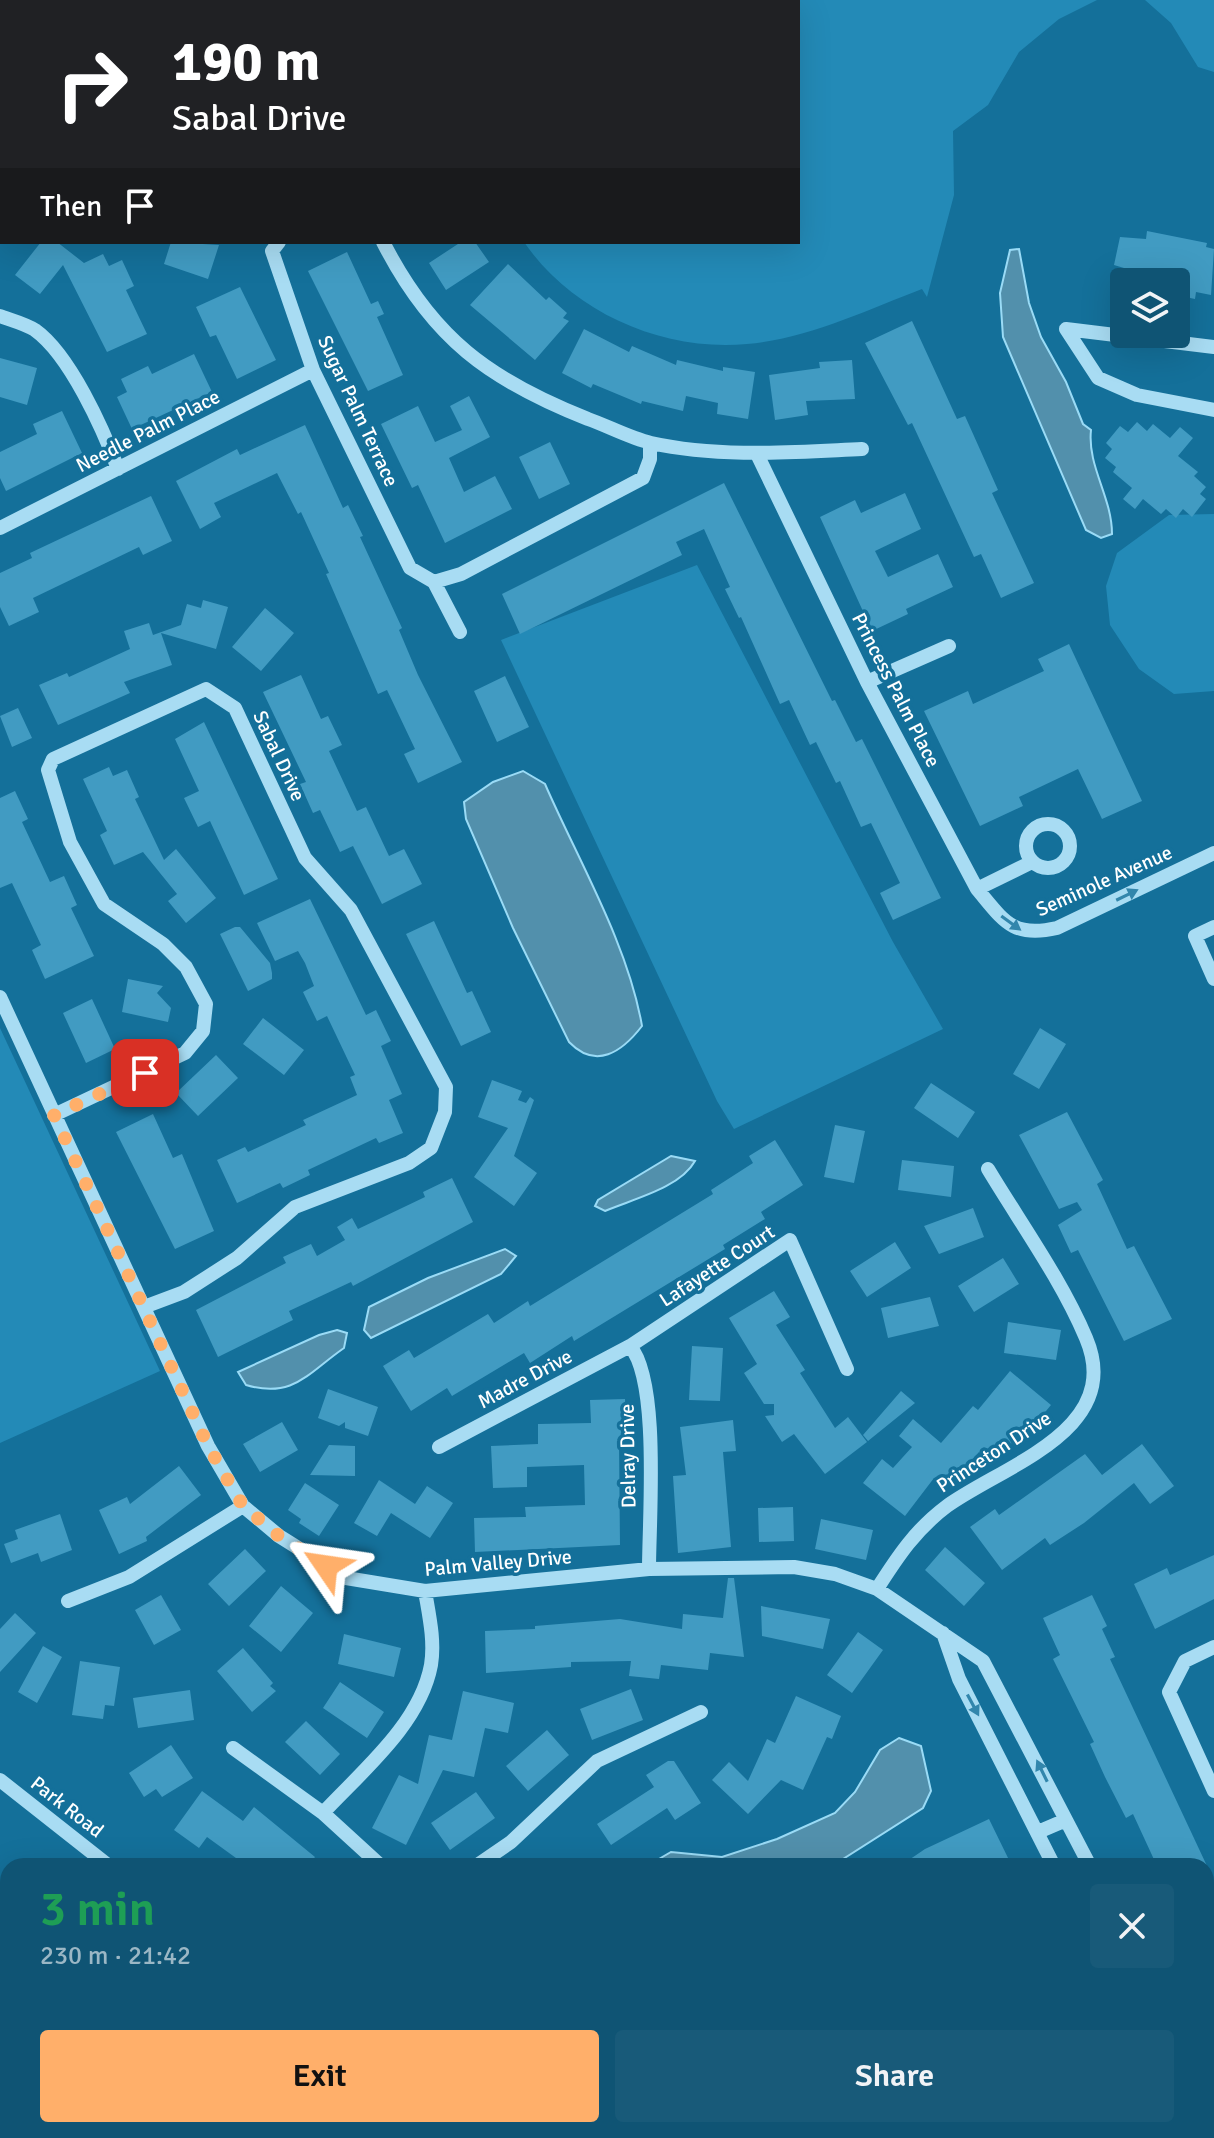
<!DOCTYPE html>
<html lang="en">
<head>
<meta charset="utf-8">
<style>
	body { margin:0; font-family:Signika,sans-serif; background:#185a79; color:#f1f3f6; height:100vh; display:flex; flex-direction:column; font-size:30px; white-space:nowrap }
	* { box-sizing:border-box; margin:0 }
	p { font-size:26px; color:#9bb7c5 }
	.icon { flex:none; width:44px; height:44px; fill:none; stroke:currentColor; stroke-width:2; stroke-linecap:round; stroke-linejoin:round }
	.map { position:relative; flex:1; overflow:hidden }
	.sheet { position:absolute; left:0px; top:1858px; width:1214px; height:280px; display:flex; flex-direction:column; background:#0f5474; border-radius:24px 24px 0 0; box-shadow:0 8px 32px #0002 }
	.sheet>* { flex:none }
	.hud { position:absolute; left:0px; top:0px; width:800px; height:244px; box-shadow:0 8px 32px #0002; background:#202124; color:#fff; overflow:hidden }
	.buttons { position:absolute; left:1110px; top:268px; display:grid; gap:16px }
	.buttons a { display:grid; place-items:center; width:80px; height:80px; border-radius:8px; background:#0f5474; box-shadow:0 8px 32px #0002; font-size:40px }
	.pin { position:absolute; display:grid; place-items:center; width:68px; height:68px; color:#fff; margin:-34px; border-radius:16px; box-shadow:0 4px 12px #0006 }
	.me { position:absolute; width:88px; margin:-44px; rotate:302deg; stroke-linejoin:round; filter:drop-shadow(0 0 6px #0008) }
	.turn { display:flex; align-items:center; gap:28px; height:168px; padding:0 40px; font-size:36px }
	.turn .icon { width:104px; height:104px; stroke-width:2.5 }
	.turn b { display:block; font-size:56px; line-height:68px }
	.then { display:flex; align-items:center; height:76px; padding:0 40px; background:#0003; gap:16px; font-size:30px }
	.round { display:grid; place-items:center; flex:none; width:84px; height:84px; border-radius:8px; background:#185a79 }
	.head { display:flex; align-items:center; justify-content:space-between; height:136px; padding:0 40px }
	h1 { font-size:48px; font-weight:600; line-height:60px; color:#1e9e55 }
	.button { display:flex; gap:16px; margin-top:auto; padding:16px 40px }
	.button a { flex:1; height:92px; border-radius:8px; background:#ffaf6a; color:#111; font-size:32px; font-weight:600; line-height:92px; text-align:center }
	.button a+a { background:#185a79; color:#f1f3f6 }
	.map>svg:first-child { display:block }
</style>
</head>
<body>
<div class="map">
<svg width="1214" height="2138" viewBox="0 0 1214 2138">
	<rect width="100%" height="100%" fill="#14709a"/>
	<path fill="#238ab7" d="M 493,0 L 1097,0 L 1059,19 L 1019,52 L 988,105 L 953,131 L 954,195 L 927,297 L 922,289 C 867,310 807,339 747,344 C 662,352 572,312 524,242 L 798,242 L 798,2 Z
		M 1145,0 L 1214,0 L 1214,72 L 1198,67 L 1171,23 Z
		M 1214,514 L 1214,691 L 1174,694 L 1139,669 L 1110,625 L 1106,586 L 1117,553 L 1169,515 Z
		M 697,565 L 893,942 L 943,1029 L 734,1129 L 717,1101 L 501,640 Z
		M 0,1028 L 160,1371 L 0,1443 Z"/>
	<path fill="#5290ac" stroke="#9adbf6" stroke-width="2" d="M 1019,249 L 1029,303 L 1041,337 L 1066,382 L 1083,424 L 1091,430 C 1087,466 1112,497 1112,534 L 1101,538 L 1086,530 L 1003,337 L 1000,293 L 1010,250 Z
		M 523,771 L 545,784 C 578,860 628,944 642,1026 C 622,1052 596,1070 569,1042 L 513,928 L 466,819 L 464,802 L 493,782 Z
		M 671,1156 L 695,1161 C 680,1188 633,1199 605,1211 L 595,1206 L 598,1200 Z
		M 505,1249 L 516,1256 L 501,1274 L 371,1338 L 364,1330 L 369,1307 L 428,1278 Z
		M 337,1330 L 347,1333 L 344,1348 C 308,1373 293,1399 246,1385 L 238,1372 L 319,1335 Z
		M 899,1738 L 921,1746 L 931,1791 L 923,1808 L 832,1866 L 647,1866 L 671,1852 L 722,1857 L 777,1839 L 835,1813 L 855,1792 L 880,1750 Z
		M 550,2130 C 582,2130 611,2134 642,2134 L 647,2138 L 559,2138 Z"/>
	<path fill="#419bc2" d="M 1147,231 L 1207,243 L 1206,247 L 1214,249 L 1211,295 L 1196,292 L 1195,299 L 1176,295 L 1176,282 L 1134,282 L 1135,279 L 1122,275 L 1124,268 L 1114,265 L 1120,237 L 1146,239 Z
		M 41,242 L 57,242 L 84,263 L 103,254 L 109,266 L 122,260 L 134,286 L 126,290 L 147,334 L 107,352 L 63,265 L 40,294 L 15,275 Z
		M 171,242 L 219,245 L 208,279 L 164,264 Z
		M 461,242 L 475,242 L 489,262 L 446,290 L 429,263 Z
		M 347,252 L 371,304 L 378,301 L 384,314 L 377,317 L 403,375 L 368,391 L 308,271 Z
		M 508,264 L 546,300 L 549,297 L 567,313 L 563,318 L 569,321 L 535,360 L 470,305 Z
		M 240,287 L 276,360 L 237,379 L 216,335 L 210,337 L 196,307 Z
		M 912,321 L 957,419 L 965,416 L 978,445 L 998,490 L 992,493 L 1034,583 L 1001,598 L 981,554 L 974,557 L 912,423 L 908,425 L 865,343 Z
		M 584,329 L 629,352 L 632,346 L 676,365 L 677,360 L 723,371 L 723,367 L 755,372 L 748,419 L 717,414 L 718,403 L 686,396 L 683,411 L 642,401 L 641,404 L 593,384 L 591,388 L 562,373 Z
		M 194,354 L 212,392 L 132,429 L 117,397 L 127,392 L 121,379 L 148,366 L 152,374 Z
		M 0,358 L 37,368 L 27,405 L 0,397 Z
		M 852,360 L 855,399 L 806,401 L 808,415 L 775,420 L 769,375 L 820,368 L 819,362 Z
		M 469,396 L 490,437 L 449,458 L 464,492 L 495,476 L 512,509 L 445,543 L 418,485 L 412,488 L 381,424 L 418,406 L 435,442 L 462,430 L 450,406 Z
		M 62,411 L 82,453 L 6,491 L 0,478 L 0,452 L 37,434 L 33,424 Z
		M 1137,422 L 1147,431 L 1153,424 L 1170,438 L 1180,427 L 1193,438 L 1178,456 L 1198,472 L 1194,476 L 1206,487 L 1200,494 L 1206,499 L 1192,517 L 1183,509 L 1176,518 L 1166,509 L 1161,514 L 1143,499 L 1135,509 L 1123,499 L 1132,488 L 1113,472 L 1116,467 L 1105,458 L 1112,449 L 1106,443 L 1120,426 L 1128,432 Z
		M 305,425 L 343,508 L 348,505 L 363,536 L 360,537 L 402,628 L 399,630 L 418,675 L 462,762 L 418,783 L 404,754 L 415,749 L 387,690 L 378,694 L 326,574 L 329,573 L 301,512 L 298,514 L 277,473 L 214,503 L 221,517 L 200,529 L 176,481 L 237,449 L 240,455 Z
		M 550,442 L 570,484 L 539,499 L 519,457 Z
		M 724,483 L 832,701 L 835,700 L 856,742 L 862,739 L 941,898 L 893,920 L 880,893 L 900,883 L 871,823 L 861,827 L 840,781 L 836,783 L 816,742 L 810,745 L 789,700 L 780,704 L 741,617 L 739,618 L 725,589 L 730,587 L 704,529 L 676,542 L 682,555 L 520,634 L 502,594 Z
		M 905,493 L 921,529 L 875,551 L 888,577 L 938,554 L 953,587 L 906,609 L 908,614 L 872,631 L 820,517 L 855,500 L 861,513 Z
		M 151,496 L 172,541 L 143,555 L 139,547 L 33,598 L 39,612 L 9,626 L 0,607 L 0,573 L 32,558 L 30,553 Z
		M 203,600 L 228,607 L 216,649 L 161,633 L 172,665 L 124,682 L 130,693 L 58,725 L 39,685 L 67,673 L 69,677 L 130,649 L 124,631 L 149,623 L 153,635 L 181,625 L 187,604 L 201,608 Z
		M 265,608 L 294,633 L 261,671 L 232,647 Z
		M 1069,644 L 1142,801 L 1102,819 L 1078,769 L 1019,797 L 1023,806 L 980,826 L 924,711 L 968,691 L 973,704 L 1044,671 L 1038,659 Z
		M 301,675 L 321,719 L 328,716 L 342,745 L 329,751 L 357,811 L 366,807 L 389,856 L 404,849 L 422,884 L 382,904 L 353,846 L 340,852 L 320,810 L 313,813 L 300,784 L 306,782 L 263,692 Z
		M 505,676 L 529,727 L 497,742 L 474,691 Z
		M 18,708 L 32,738 L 12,747 L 0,716 Z
		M 204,722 L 278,879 L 244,895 L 210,821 L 198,827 L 184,798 L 199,791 L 175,739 Z
		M 109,767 L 113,776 L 127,770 L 139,797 L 135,799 L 164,860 L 176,849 L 216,898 L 186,923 L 168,901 L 177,894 L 143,852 L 114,865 L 100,835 L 107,831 L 83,779 Z
		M 15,791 L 28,819 L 22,822 L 50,882 L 64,876 L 77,905 L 71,908 L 94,956 L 45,979 L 32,950 L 41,945 L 12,883 L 0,888 L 0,798 Z
		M 310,899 L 366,1015 L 376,1010 L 391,1041 L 381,1046 L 402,1094 L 389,1100 L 403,1133 L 379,1143 L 376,1138 L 308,1170 L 310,1175 L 283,1188 L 280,1183 L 237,1203 L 217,1160 L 245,1147 L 248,1152 L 306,1125 L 303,1120 L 357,1095 L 350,1077 L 355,1075 L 327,1016 L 317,1021 L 303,992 L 314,986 L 305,963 L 298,951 L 275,961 L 257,923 Z
		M 434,921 L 467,993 L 472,991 L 491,1032 L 461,1046 L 406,934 Z
		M 235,927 L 240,927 L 270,963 L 272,973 L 272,979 L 248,991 L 220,934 Z
		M 128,979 L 163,986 L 157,993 L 171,1008 L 168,1022 L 122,1012 Z
		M 92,999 L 115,1049 L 86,1063 L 63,1013 Z
		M 263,1018 L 304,1050 L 284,1075 L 243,1044 Z
		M 1040,1028 L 1066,1044 L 1039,1089 L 1013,1074 Z
		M 216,1055 L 238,1078 L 198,1116 L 176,1093 Z
		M 492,1080 L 522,1091 L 518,1100 L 526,1103 L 530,1097 L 534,1100 L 514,1156 L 537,1173 L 514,1206 L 474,1177 L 508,1128 L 478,1117 Z
		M 931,1083 L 975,1112 L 958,1138 L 914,1108 Z
		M 1067,1112 L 1103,1180 L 1097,1184 L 1127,1249 L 1134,1246 L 1172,1319 L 1124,1341 L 1078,1250 L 1071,1253 L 1058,1225 L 1082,1210 L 1077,1202 L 1059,1209 L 1019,1135 Z
		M 153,1114 L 173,1158 L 182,1154 L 214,1231 L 175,1249 L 116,1132 Z
		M 835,1125 L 865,1131 L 854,1183 L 824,1177 Z
		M 775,1140 L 803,1185 L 761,1212 L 765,1219 L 723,1245 L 725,1249 L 574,1341 L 572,1336 L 530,1363 L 524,1353 L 452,1396 L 447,1388 L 411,1411 L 383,1366 L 409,1350 L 414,1358 L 488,1314 L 494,1323 L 528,1301 L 530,1306 L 713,1194 L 711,1190 L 753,1163 L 749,1156 Z
		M 902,1160 L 954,1166 L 951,1197 L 898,1190 Z
		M 452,1178 L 473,1222 L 353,1286 L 351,1282 L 289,1311 L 293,1320 L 218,1357 L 196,1310 L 286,1263 L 283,1257 L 311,1244 L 317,1256 L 345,1240 L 337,1227 L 352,1218 L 358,1229 L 425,1197 L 423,1192 Z
		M 973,1208 L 984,1237 L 939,1254 L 924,1226 Z
		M 895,1242 L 911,1268 L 867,1297 L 850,1271 Z
		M 1003,1258 L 1019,1284 L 974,1312 L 958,1286 Z
		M 774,1291 L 790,1317 L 776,1325 L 805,1370 L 800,1373 L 835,1428 L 848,1417 L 867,1442 L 825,1474 L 794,1434 L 782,1442 L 765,1416 L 774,1415 L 774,1404 L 764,1404 L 744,1373 L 757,1364 L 729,1318 Z
		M 930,1297 L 939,1326 L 888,1338 L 881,1308 Z
		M 1008,1322 L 1061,1330 L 1056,1360 L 1004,1353 Z
		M 692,1346 L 723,1348 L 720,1401 L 689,1400 Z
		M 1010,1371 L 1051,1405 L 1031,1429 L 1027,1426 L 993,1464 L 979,1452 L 946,1489 L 934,1478 L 905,1516 L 863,1483 L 882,1459 L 893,1468 L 912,1447 L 899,1436 L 913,1419 L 941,1443 L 973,1406 L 978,1410 Z
		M 328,1389 L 378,1407 L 368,1436 L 345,1428 L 345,1422 L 339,1426 L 318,1418 Z
		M 901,1391 L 915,1403 L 868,1441 L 863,1435 Z
		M 625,1399 L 626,1441 L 619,1441 L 620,1545 L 475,1552 L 474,1518 L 526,1517 L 525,1507 L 585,1505 L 584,1465 L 527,1467 L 527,1487 L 493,1488 L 491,1446 L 538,1444 L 538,1424 L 591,1423 L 590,1400 Z
		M 733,1420 L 736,1451 L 723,1452 L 731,1547 L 678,1553 L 673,1476 L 686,1475 L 680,1427 Z
		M 282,1422 L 298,1450 L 260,1472 L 243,1444 Z
		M 1142,1444 L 1174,1486 L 1150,1504 L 1134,1483 L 1084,1523 L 1050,1545 L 1045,1538 L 1002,1570 L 970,1527 L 995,1509 L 999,1515 L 1085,1454 L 1102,1475 Z
		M 329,1445 L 355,1446 L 355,1476 L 310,1475 Z
		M 179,1466 L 201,1495 L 146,1537 L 147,1541 L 119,1554 L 99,1510 L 127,1497 L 130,1504 Z
		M 379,1480 L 415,1504 L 427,1486 L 453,1503 L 430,1538 L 391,1513 L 377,1536 L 354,1523 Z
		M 305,1483 L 339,1505 L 319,1536 L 299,1523 L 301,1519 L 288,1510 Z
		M 793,1507 L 794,1541 L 759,1542 L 758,1508 Z
		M 60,1514 L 72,1550 L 41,1562 L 38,1553 L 11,1563 L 4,1544 L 18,1539 L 15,1530 Z
		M 821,1519 L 873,1530 L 866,1560 L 815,1549 Z
		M 945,1547 L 985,1583 L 964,1606 L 925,1570 Z
		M 245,1549 L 266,1571 L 229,1606 L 208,1584 Z
		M 1214,1555 L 1214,1599 L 1155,1629 L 1134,1584 L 1167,1568 L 1170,1575 Z
		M 728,1578 L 734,1578 L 744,1657 L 710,1653 L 708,1670 L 661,1665 L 659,1679 L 629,1676 L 631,1661 L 571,1662 L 571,1667 L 486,1673 L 485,1631 L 535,1629 L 535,1626 L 620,1619 L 682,1629 L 683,1614 L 723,1618 Z
		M 281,1586 L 313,1613 L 281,1652 L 249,1626 Z
		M 161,1595 L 181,1630 L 154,1645 L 135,1610 Z
		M 1092,1595 L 1107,1626 L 1102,1629 L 1115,1657 L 1110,1659 L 1207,1866 L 1157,1866 L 1133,1814 L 1126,1818 L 1105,1777 L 1090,1744 L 1094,1742 L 1053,1659 L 1060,1655 L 1043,1618 Z
		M 761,1606 L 830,1619 L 823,1649 L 762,1636 Z
		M 15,1613 L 36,1633 L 0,1672 L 0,1629 Z
		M 858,1632 L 883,1650 L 852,1693 L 827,1675 Z
		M 344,1634 L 401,1648 L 394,1677 L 338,1664 Z
		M 43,1646 L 62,1657 L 37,1703 L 18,1692 Z
		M 243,1648 L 273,1683 L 270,1686 L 276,1691 L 252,1712 L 217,1671 Z
		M 80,1661 L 120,1667 L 114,1706 L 105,1705 L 103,1719 L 72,1715 Z
		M 340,1682 L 384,1712 L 367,1738 L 323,1708 Z
		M 631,1689 L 643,1720 L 592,1740 L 580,1709 Z
		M 190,1690 L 194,1720 L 138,1728 L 133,1698 Z
		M 463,1691 L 514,1703 L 508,1733 L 485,1728 L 474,1777 L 443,1770 L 406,1845 L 372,1828 L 399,1775 L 418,1784 L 429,1735 L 452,1740 Z
		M 796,1696 L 841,1716 L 832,1739 L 827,1737 L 803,1790 L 781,1780 L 748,1814 L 712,1780 L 729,1762 L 748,1781 L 767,1739 L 775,1743 Z
		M 306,1721 L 340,1754 L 320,1775 L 285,1742 Z
		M 547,1730 L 569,1755 L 528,1791 L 506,1766 Z
		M 171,1745 L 193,1778 L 162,1797 L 156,1789 L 144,1797 L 129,1773 Z
		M 668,1761 L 674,1761 L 701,1803 L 675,1820 L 667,1808 L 611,1845 L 597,1824 L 654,1787 L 646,1775 Z
		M 202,1791 L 243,1821 L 254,1807 L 315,1857 L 308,1866 L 247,1866 L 207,1837 L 199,1848 L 174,1830 Z
		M 476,1792 L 495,1818 L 450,1850 L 431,1823 Z
		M 989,1819 L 1010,1862 L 1001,1866 L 900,1866 L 925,1849 Z"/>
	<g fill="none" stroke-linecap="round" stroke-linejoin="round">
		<path stroke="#a8dcf3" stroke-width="14" d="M 292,0 L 293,2
			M 352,0 L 353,2
			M 403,2 L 407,0
			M 279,242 L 272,251 L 313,370 L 410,568 L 434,582
			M 383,242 C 432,338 489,380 588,419 C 608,426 630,438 651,443 C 719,458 793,452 862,449
			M 0,316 C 11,320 26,324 35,330 C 70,355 103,429 118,469
			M 1214,347 L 1066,329 L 1098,378 L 1137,395 L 1214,410
			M 757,454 L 867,682 L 977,889 L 1032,862
			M 0,528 L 313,370
			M 460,632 L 434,582 L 461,574 L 643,478 L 650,459 L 650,443
			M 867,682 L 949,646
			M1026 846a22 22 0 1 1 44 0a22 22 0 1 1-44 0Z
			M 977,889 C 1004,921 1012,938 1057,928 L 1214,853
			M 1214,927 L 1195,936 L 1214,979
			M 0,997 L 208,1446 L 243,1506 L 279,1536 L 346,1578 L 425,1591 L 649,1569 L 794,1567 L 835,1574 L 877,1589 L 983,1661 L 1090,1866
			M 54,1115 L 185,1053 L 203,1031 L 206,1004 L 186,967 L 163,944 L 104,904 L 70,842 L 48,770 L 53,759 L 206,689 L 235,708 L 305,858 L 351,910 L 446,1087 L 445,1112 L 431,1148 L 409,1163 L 295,1207 L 237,1258 L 184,1292 L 144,1307
			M 630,1346 C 660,1381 649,1519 649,1569
			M 439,1447 L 630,1346 L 790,1240 L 847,1369
			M 877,1589 C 898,1556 916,1529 947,1506 C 1004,1465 1125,1430 1086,1338 C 1061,1279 1021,1224 988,1169
			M 68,1601 L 129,1577 L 243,1506
			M 943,1633 L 959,1679 L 1054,1866
			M 1214,1647 L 1185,1661 L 1169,1692 L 1214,1791
			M 233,1748 L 323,1813 L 381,1866
			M 0,1780 L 109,1866
			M 323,1813 C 362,1771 420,1724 431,1665 C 435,1641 429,1615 425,1591
			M 1038,1832 L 1066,1820
			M 476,1866 L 511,1842 L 597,1761 L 701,1712
			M 0,1979 L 8,1976
			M 1206,2127 L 1211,2138
			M 448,2130 L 458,2138
			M 684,2130 L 688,2138
			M 1177,2130 L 1180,2138
			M 1016,2138 L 1033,2130"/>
	</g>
	<defs><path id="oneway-solid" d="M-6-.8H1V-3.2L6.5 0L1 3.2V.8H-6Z" transform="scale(2)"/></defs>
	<g fill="#3286ac">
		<use href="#oneway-solid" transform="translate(1127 895) rotate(-26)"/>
		<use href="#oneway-solid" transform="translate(1011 923) rotate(36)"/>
		<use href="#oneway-solid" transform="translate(973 1705) rotate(62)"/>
		<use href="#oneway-solid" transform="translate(1042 1771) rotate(-116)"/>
	</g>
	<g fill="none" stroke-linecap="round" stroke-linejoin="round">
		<path stroke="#ffaf6a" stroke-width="14" stroke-dasharray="0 25.2" d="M 145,1073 L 54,1115 L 208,1446 L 243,1506 L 279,1536 L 326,1566"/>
	</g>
	<g text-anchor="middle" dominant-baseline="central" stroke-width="7" stroke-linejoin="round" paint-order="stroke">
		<g font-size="20" fill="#fff" stroke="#14709a">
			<text transform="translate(358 411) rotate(65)">Sugar Palm Terrace</text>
			<text transform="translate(148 431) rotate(-27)">Needle Palm Place</text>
			<text transform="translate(896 690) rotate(63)">Princess Palm Place</text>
			<text transform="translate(279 756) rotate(65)">Sabal Drive</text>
			<text transform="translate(1104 881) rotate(-24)">Seminole Avenue</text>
			<text transform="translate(717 1266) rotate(-33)">Lafayette Court</text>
			<text transform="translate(525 1379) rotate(-28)">Madre Drive</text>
			<text transform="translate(994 1452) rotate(-33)">Princeton Drive</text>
			<text transform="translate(628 1456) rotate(-91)">Delray Drive</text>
			<text transform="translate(498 1563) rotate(-5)">Palm Valley Drive</text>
			<text transform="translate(67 1807) rotate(38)">Park Road</text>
		</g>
	</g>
</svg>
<div class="buttons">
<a><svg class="icon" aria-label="layers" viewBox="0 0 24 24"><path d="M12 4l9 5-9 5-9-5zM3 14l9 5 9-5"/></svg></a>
</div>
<div class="pin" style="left:145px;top:1073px;background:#d93025"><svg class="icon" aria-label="arrive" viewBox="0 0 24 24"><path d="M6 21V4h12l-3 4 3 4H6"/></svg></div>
<svg class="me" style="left:326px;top:1566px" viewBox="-20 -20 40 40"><path d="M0-17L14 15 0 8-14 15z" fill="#ffaf6a" stroke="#fff" stroke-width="4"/></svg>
<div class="hud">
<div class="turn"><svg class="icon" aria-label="right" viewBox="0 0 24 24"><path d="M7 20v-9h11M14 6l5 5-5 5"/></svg><div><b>190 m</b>Sabal Drive</div></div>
<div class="then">Then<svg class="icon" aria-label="arrive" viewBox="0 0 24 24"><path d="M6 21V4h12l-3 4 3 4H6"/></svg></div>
</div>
<section class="sheet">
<div class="head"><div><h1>3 min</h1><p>230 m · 21:42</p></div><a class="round"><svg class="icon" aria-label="close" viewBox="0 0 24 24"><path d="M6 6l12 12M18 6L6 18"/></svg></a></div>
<div class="button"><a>Exit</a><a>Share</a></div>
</section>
</div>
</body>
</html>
